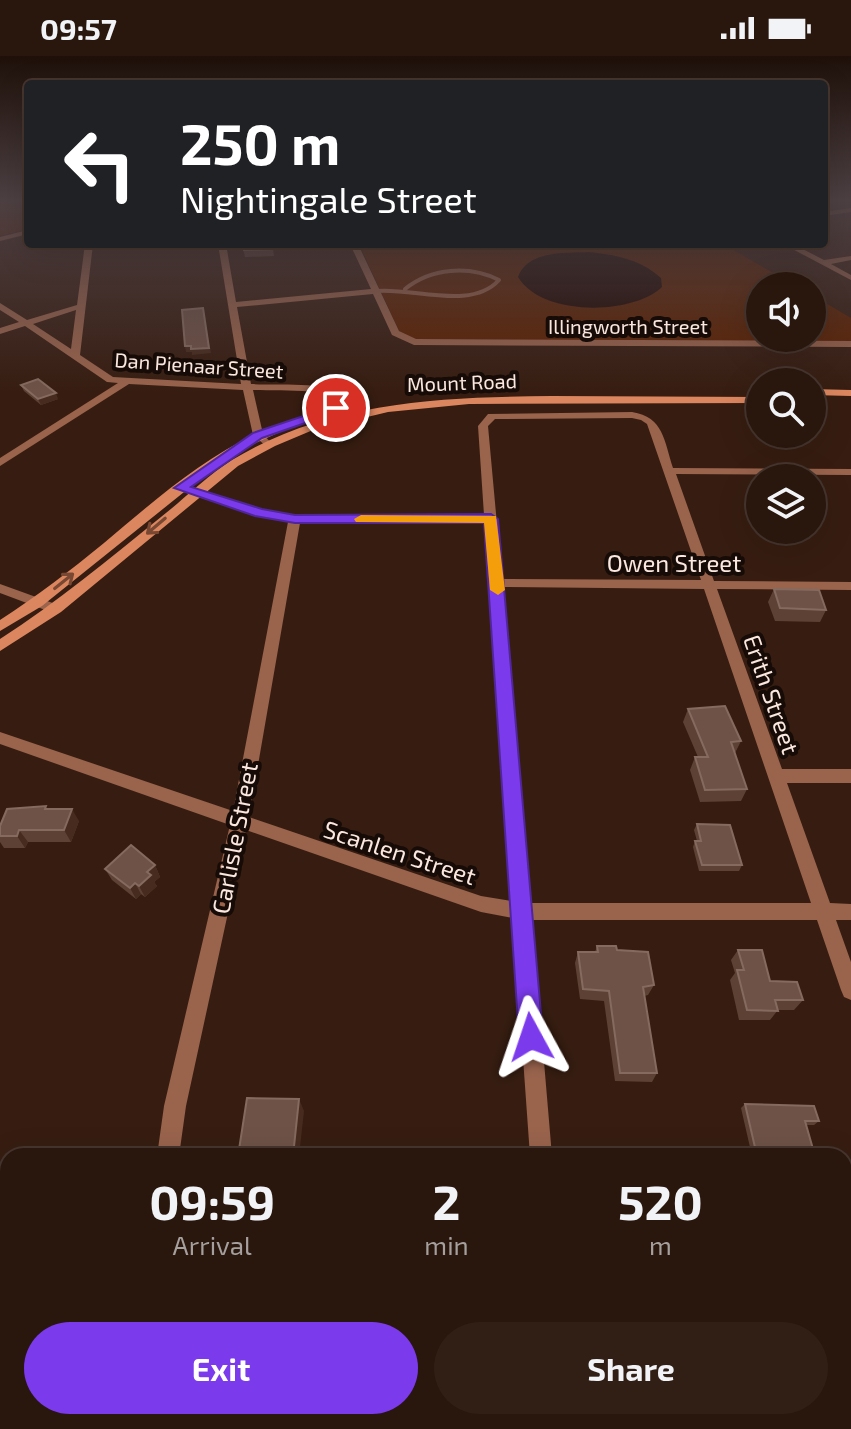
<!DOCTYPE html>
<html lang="en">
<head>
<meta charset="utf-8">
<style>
	body { margin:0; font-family:"Exo 2",sans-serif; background:#311f16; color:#f1f3f6; height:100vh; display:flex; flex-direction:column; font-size:30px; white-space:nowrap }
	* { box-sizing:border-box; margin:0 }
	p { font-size:26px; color:#a59f9d }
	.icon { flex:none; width:44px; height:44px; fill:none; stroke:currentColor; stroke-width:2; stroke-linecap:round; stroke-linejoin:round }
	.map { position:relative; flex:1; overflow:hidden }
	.panel { position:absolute; left:0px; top:1092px; width:852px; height:282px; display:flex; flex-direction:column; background:#29160d; border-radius:24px 24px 0 0; box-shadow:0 8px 32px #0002,0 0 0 2px #45352e }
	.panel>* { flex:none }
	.top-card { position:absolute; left:24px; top:24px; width:804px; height:168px; border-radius:8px; box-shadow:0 8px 32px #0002,0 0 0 2px #45352e; background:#202124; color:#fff; overflow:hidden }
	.fabs { position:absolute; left:746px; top:216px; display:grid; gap:16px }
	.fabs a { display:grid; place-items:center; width:80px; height:80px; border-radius:50%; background:#29160d; box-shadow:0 8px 32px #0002,0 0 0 2px #45352e; font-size:40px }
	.pin { position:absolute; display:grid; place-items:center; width:68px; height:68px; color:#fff; margin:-34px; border:4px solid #fff; border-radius:50%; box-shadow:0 2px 8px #0007 }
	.me { position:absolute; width:88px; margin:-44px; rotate:355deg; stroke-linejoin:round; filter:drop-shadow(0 0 6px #0008) }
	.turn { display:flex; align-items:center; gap:28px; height:168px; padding:0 24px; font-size:36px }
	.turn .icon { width:104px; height:104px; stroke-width:2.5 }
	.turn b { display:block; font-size:56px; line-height:68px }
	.eta { display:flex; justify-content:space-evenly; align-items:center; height:136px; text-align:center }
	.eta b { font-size:48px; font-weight:700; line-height:56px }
	.primary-button { display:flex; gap:16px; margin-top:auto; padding:16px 24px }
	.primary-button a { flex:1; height:92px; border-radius:48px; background:#7c3aed; color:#fff; font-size:32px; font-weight:700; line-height:92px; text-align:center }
	.primary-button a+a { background:#311f16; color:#f1f3f6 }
	.status { display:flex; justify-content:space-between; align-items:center; height:56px; padding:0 40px; background:#29160d; direction:ltr }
	.status svg { height:22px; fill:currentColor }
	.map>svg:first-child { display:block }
</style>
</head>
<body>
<div class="status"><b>09:57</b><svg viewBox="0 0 49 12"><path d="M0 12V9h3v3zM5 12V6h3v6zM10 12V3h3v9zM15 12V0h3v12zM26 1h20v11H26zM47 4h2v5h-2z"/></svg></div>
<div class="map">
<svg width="851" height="1373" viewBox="0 0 851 1373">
	<rect width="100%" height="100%" fill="#371d11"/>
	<path fill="#5d2100" d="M 0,144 L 28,144 L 28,173 L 0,180 Z
		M 359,188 L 723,188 L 796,230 L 760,230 L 760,282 L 812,282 L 812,239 L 851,262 L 851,286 L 414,283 L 399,275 Z"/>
	<path fill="#1b0500" d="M 589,196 C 616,199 640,203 661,222 L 662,231 C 631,260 541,260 518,221 C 528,194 566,197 589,196 Z"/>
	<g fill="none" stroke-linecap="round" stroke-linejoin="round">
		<path stroke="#99634c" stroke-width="4" d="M 376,235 C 413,231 471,255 499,224 C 469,209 431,212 405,233"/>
		<path fill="#99634c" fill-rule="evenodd" d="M 851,152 L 851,156 L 824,160 L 824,156 Z
			M 28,174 L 28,178 L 0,185 L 0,181 Z
			M 85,188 L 93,188 L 80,299 L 113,321 L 241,328 L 218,188 L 226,188 L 236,246 L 371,233 L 350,188 L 358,188 L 399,275 L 416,283 L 851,285 L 851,291 L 414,289 L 392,279 L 373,238 L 237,251 L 251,328 C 288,330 343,322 368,354 L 367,356 L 359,356 C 336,329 285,336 253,334 L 263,378 L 272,388 L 267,391 L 253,379 L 243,334 L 129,328 L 0,410 L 0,402 L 118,327 L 107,326 L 25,270 L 0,278 L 0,272 L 19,266 L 0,254 L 0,247 L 27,264 L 77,249 ZM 76,254 L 71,293 L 33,268 Z
			M 783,188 L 793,188 L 824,204 L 851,200 L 851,204 L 831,208 L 851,219 L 851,224 Z
			M 632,356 C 664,361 664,385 673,412 L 851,413 L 851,419 L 676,418 L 714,525 L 851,526 L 851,534 L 717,533 L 782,713 L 851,713 L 851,727 L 787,727 L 830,847 L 851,848 L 851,864 L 836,864 L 851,906 L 851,944 L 844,941 L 841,934 L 817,864 L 532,864 L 552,1100 L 530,1100 L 513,862 L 481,856 L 246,774 L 186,1050 L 179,1100 L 157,1100 L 164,1050 L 230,769 L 0,688 L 0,676 L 233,755 L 288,466 L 256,460 L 177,434 L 177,430 L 185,430 L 262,454 L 295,459 L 484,459 L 478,370 L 488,358 ZM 632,362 L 641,364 L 647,368 L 701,524 L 502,523 L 488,370 L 495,363 ZM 300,467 L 485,467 L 511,845 L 481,840 L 249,761 ZM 503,531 L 704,533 L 811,847 L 530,847 Z
			M 0,528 L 61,550 L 63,553 L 56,558 L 0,537 Z
			M 114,1366 L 142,1366 L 140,1373 L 112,1373 Z
			M 549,1366 L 577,1366 L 577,1373 L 549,1373 Z"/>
		<path fill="#dc865f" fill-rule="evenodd" d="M 812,333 L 851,334 L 851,340 L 812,339 Z
			M 552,340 L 760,341 L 760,347 L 469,348 L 388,356 L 313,374 L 275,390 L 238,410 L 61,556 L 0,595 L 0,583 C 57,546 108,504 161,461 C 184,443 207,420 232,404 C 329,345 442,341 552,340 Z
			M 287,366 L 292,369 L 291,371 L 251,389 L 214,412 L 42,550 L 0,575 L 0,564 C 37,540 70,515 104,487 C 159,441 217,388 287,366 Z"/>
	</g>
	<path fill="#5d4135" d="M 242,188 L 273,193 L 274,200 L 245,201 Z
		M 21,329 L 58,343 L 41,349 L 24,335 Z
		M 774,533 L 826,554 L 820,566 L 775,565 L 768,546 Z
		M 688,653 L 741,685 L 735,697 L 747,733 L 741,745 L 700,746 L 690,714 L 695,701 L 698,701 L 683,666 Z
		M 48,753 L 79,765 L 71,786 L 28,786 L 25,792 L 4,792 L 0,786 L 0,770 Z
		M 697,768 L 742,809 L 739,815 L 699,815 L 693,791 L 695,785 L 697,785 L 694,774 Z
		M 155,809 L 160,821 L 154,826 L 157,830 L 145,841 L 141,838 L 136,843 L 112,824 L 105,813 Z
		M 597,890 L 617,894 L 654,929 L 648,939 L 644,940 L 657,1017 L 652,1026 L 615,1025 L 604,945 L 580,943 L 575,907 L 578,896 L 595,896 Z
		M 738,894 L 770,925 L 803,944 L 794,954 L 778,954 L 770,964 L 739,964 L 730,924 L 735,917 L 731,904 Z
		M 745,1048 L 819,1065 L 814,1069 L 806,1069 L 815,1100 L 752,1100 L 741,1052 Z
		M 844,1272 L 851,1272 L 851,1349 L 846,1329 L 844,1329 Z"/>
	<path fill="#472b1f" d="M 203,252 L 211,297 L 192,299 L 192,296 L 186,296 L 185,290 L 191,290 Z
		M 56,337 L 58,343 L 41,349 L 38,343 Z
		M 72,753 L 79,765 L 71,786 L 64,774 Z
		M 19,774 L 28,786 L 25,792 L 17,780 Z
		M 155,809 L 160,821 L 154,826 L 157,830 L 145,841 L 139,830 L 147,816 Z
		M 135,827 L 141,838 L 136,843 L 130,832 Z
		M 299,1043 L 304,1055 L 299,1100 L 293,1100 Z"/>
	<path fill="#6e5247" stroke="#846a5f" stroke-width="2" d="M 242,188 L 271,188 L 273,193 L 244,194 Z
		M 203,252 L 209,292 L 191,293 L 191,290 L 185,290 L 182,254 Z
		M 38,323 L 56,337 L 38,343 L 21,329 Z
		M 774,533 L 819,534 L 826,554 L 780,552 Z
		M 725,650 L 741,685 L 731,686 L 747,733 L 705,734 L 695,701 L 708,701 L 688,653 Z
		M 46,750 L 45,753 L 72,753 L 64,774 L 19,774 L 17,780 L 0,780 L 0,770 L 7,753 Z
		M 697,768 L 730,769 L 742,809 L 702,809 L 695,785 L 701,785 Z
		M 131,789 L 155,809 L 147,816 L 151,819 L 139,830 L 135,827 L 130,832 L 105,813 Z
		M 597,890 L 616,890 L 617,894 L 648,896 L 654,929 L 643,931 L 657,1017 L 620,1017 L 609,935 L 583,933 L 578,896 L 598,896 Z
		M 738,894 L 762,894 L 770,925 L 797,926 L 803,944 L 775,944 L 778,955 L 747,954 L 737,914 L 744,914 Z
		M 247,1042 L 299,1043 L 293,1100 L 238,1100 Z
		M 745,1048 L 814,1050 L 819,1065 L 805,1065 L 815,1100 L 757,1100 Z
		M 844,1272 L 851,1272 L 851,1328 L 848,1328 L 844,1315 Z"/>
	<defs><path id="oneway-shaft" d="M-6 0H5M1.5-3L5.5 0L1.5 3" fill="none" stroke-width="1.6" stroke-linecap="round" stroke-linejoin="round" transform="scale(2)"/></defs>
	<g stroke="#794832">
		<use href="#oneway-shaft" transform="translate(156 470) rotate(140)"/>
		<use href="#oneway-shaft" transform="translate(64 525) rotate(-39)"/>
	</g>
	<linearGradient id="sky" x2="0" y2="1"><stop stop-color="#1e1009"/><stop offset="0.43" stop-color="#4d4043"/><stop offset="1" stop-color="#4d4043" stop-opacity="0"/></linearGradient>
	<rect width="851" height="336" fill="url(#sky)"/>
	<path fill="#7c3aed" stroke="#51269a" stroke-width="2" d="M 336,349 L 340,350 L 340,355 L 262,382 L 191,431 L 262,453 L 295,459 L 491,458 L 498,463 L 543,981 L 539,990 L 531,993 L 522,990 L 519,981 L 484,467 L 295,467 L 255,460 L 174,432 L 253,377 Z"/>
	<path fill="#f59e0b" d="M 361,459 L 496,460 L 505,534 L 498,539 L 490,534 L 484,467 L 356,466 L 354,463 Z"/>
	<g text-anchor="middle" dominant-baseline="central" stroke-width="8" stroke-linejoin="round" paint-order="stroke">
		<g font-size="20" fill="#fae7df" stroke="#160b06">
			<text x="628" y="270">Illingworth Street</text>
			<text transform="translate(199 309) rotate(4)">Dan Pienaar Street</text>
			<text transform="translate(462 326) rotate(-2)">Mount Road</text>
		</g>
		<g font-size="24" fill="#fae7df" stroke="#160b06">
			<text x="674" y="506">Owen Street</text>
			<text transform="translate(772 638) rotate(71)">Erith Street</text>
			<text transform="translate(234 782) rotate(-79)">Carlisle Street</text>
			<text transform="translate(400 796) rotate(18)">Scanlen Street</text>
		</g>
	</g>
</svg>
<div class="fabs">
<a><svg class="icon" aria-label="sound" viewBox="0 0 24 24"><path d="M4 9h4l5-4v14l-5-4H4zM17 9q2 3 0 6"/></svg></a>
<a><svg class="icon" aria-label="search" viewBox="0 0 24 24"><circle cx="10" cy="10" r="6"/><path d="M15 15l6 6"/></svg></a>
<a><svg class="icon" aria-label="layers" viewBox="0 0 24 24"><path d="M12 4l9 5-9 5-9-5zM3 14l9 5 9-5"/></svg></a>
</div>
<div class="pin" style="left:336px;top:352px;background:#d93025"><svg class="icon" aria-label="arrive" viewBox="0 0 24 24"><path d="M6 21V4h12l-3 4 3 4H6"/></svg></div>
<svg class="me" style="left:531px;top:981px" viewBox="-20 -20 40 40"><path d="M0-17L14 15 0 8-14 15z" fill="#7c3aed" stroke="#fff" stroke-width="4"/></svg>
<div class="top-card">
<div class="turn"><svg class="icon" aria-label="left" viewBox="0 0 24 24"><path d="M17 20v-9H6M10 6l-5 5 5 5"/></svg><div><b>250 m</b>Nightingale Street</div></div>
</div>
<section class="panel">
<div class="eta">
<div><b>09:59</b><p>Arrival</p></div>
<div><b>2</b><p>min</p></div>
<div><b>520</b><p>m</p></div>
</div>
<div class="primary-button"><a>Exit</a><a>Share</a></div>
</section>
</div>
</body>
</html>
